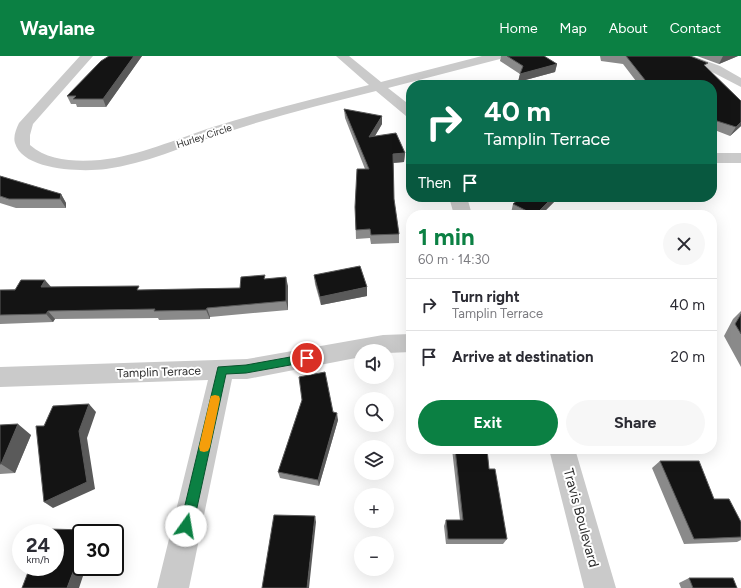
<!DOCTYPE html>
<html lang="en">
<head>
<meta charset="utf-8">
<style>
	body { margin:0; font-family:Figtree,sans-serif; background:#f7f7f7; color:#2b2b33; height:100vh; display:flex; flex-direction:column; font-size:15px; white-space:nowrap }
	* { box-sizing:border-box; margin:0 }
	p { font-size:13px; color:#7c7c81 }
	.icon { flex:none; width:22px; height:22px; fill:none; stroke:currentColor; stroke-width:2; stroke-linecap:round; stroke-linejoin:round }
	.map { position:relative; flex:1; overflow:hidden }
	.sheet { position:absolute; left:406px; top:154px; width:311px; height:244px; display:flex; flex-direction:column; background:#fff; border-radius:16px; box-shadow:0 4px 16px #0002 }
	.sheet>* { flex:none }
	.guide { position:absolute; left:406px; top:24px; width:311px; height:122px; border-radius:16px; box-shadow:0 4px 16px #0002; background:#0b6e4f; color:#fff; overflow:hidden }
	.controls { position:absolute; left:354px; top:288px; display:grid; gap:8px }
	.controls a { display:grid; place-items:center; width:40px; height:40px; border-radius:50%; background:#fff; box-shadow:0 4px 16px #0002; font-size:20px }
	.speed { position:absolute; left:12px; top:468px; display:flex; gap:8px; font-size:20px; font-weight:700; text-align:center }
	.speed>* { display:grid; place-content:center; width:52px; height:52px; border-radius:50%; background:#fff; box-shadow:0 4px 16px #0002; line-height:1 }
	.speed small { font-size:10px; font-weight:400 }
	.speed .limit { border:2px solid #111; border-radius:6px; background:#fff; color:#111 }
	.pin { position:absolute; display:grid; place-items:center; width:34px; height:34px; color:#fff; margin:-17px; border:2px solid #fff; border-radius:50%; box-shadow:0 1px 4px #0007 }
	.me { position:absolute; width:44px; margin:-22px; rotate:13deg; stroke-linejoin:round; filter:drop-shadow(0 0 3px #0008) }
	.turn { display:flex; align-items:center; gap:14px; height:84px; padding:0 12px; font-size:18px }
	.turn .icon { width:52px; height:52px; stroke-width:2.5 }
	.turn b { display:block; font-size:28px; line-height:34px }
	.then { display:flex; align-items:center; height:38px; padding:0 12px; background:#0003; gap:8px; font-size:15px }
	.round { display:grid; place-items:center; flex:none; width:42px; height:42px; border-radius:21px; background:#f7f7f7 }
	.summary { display:flex; align-items:center; justify-content:space-between; height:68px; padding:0 12px }
	h1 { font-size:24px; font-weight:700; line-height:30px; color:#0b8043 }
	.action { display:flex; gap:8px; margin-top:auto; padding:8px 12px }
	.action a { flex:1; height:46px; border-radius:24px; background:#0b8043; color:#fff; font-size:16px; font-weight:700; line-height:46px; text-align:center }
	.action a+a { background:#f7f7f7; color:#2b2b33 }
	ul { padding:0; list-style:none }
	li { display:flex; align-items:center; gap:12px; height:52px; padding:0 12px; border-top:1px solid #e1e1e2 }
	li div { flex:1 }
	li b { display:block; font-size:15px }
	li em { font-style:normal }
	header { display:flex; align-items:center; gap:24px; box-sizing:border-box; height:56px; padding:0 20px; background:#0b8043; color:#fff }
	header strong { font-size:19px }
	nav { display:flex; gap:22px; margin-inline-start:auto; font-size:14px }
	.map>svg:first-child { display:block }
</style>
</head>
<body>
<header>
<strong>Waylane</strong>
<nav><a>Home</a><a>Map</a><a>About</a><a>Contact</a></nav>
</header>
<div class="map">
<svg width="741" height="532" viewBox="0 0 741 532">
	<rect width="100%" height="100%" fill="#fff"/>
	<g fill="none" stroke-linecap="round" stroke-linejoin="round">
		<path fill="#cacaca" fill-rule="evenodd" d="M 80,0 L 93,0 L 33,68 L 30,79 L 30,89 C 48,105 76,106 100,104 C 139,100 176,83 213,71 C 264,55 317,42 369,29 L 336,0 L 349,0 L 381,26 L 482,0 L 502,0 L 500,3 L 388,32 L 411,50 L 411,61 L 406,60 L 376,35 C 324,48 272,61 221,78 C 184,90 145,108 106,113 C 83,116 23,115 15,87 C 13,81 16,73 19,67 Z
			M 676,0 L 693,0 L 720,10 L 741,22 L 741,31 L 712,16 L 678,3 Z
			M 712,97 L 741,97 L 741,107 L 712,107 Z
			M 449,141 L 467,141 L 472,159 L 454,159 Z
			M 411,278 L 411,296 L 387,297 L 387,295 L 361,295 L 361,301 L 247,323 L 232,323 L 189,532 L 157,532 L 208,324 L 0,331 L 0,311 L 247,303 L 383,279 Z
			M 549,393 L 575,393 L 616,532 L 584,532 Z"/>
	</g>
	<path fill="#8a8a8a" d="M 109,0 L 142,0 L 106,51 L 77,51 L 76,48 L 71,48 L 67,40 Z
		M 501,0 L 544,0 L 557,8 L 555,16 L 518,26 L 520,18 L 500,5 Z
		M 600,0 L 690,0 L 706,11 L 741,45 L 741,70 L 730,80 L 712,73 L 712,29 L 639,29 L 623,8 L 601,5 Z
		M 697,0 L 738,0 L 719,8 Z
		M 344,53 L 382,68 L 375,80 L 405,97 L 404,106 L 393,107 L 394,143 L 399,178 L 399,187 L 371,188 L 370,182 L 356,183 L 355,151 L 365,113 L 345,62 Z
		M 0,120 L 61,138 L 66,147 L 66,152 L 16,152 L 0,147 Z
		M 557,143 L 541,159 L 514,159 L 511,157 L 513,148 Z
		M 314,219 L 367,240 L 321,249 L 315,228 Z
		M 266,223 L 288,230 L 288,254 L 210,261 L 210,263 L 159,264 L 158,262 L 55,263 L 53,266 L 0,268 L 0,234 L 51,231 L 141,234 L 240,232 Z
		M 741,255 L 741,311 L 724,280 L 733,263 Z
		M 712,267 L 716,278 L 712,282 Z
		M 333,356 L 338,364 L 319,430 L 280,422 L 278,416 Z
		M 0,369 L 31,379 L 15,417 L 0,418 Z
		M 452,393 L 487,393 L 489,413 L 507,483 L 503,488 L 446,488 L 444,470 L 446,464 L 460,464 Z
		M 660,405 L 714,443 L 741,466 L 741,484 L 737,486 L 684,488 L 652,412 Z
		M 689,522 L 737,532 L 681,532 L 679,527 Z"/>
	<path fill="#5a5a5a" d="M 134,0 L 142,0 L 106,51 L 103,43 Z
		M 723,0 L 738,0 L 719,8 Z
		M 557,8 L 555,16 L 518,26 L 520,18 Z
		M 382,60 L 382,68 L 369,90 L 369,81 Z
		M 741,66 L 741,70 L 730,80 L 736,71 Z
		M 405,97 L 404,106 L 392,107 L 393,98 Z
		M 61,138 L 66,147 L 66,152 L 60,143 Z
		M 553,141 L 558,141 L 557,143 L 541,159 L 535,159 Z
		M 286,221 L 288,230 L 288,254 L 286,245 Z
		M 45,224 L 52,232 L 41,231 Z
		M 367,231 L 367,240 L 321,249 L 320,241 Z
		M 207,252 L 210,261 L 210,263 L 206,254 Z
		M 48,255 L 55,263 L 53,266 L 46,258 Z
		M 89,348 L 96,356 L 87,382 L 95,433 L 53,452 L 44,446 Z
		M 337,357 L 338,364 L 319,430 L 318,424 Z
		M 18,368 L 31,379 L 15,417 L 1,408 Z
		M 315,460 L 316,466 L 309,532 L 307,532 Z
		M 89,474 L 93,477 L 88,477 Z
		M 81,495 L 81,511 L 86,511 L 79,532 L 67,532 Z"/>
	<path fill="#141414" stroke="#5a5a5a" d="M 109,0 L 134,0 L 103,43 L 73,43 L 76,40 L 67,40 L 101,5 Z
		M 507,0 L 544,0 L 557,8 L 520,18 L 523,10 Z
		M 626,0 L 690,0 L 708,7 L 704,9 L 741,45 L 741,66 L 736,71 L 717,65 L 712,65 L 712,29 L 649,29 Z
		M 344,53 L 382,60 L 369,81 L 396,77 L 405,97 L 393,98 L 394,143 L 399,178 L 371,179 L 370,173 L 356,174 L 355,151 L 357,113 L 369,113 Z
		M 0,120 L 61,138 L 60,143 L 9,143 L 0,140 Z
		M 521,141 L 553,141 L 535,159 L 513,148 Z
		M 360,210 L 367,231 L 320,241 L 314,219 Z
		M 265,219 L 264,223 L 286,221 L 286,245 L 207,252 L 206,254 L 154,255 L 155,253 L 48,255 L 46,258 L 0,259 L 0,234 L 15,234 L 21,224 L 45,224 L 41,231 L 139,230 L 137,234 L 240,232 L 241,221 Z
		M 741,258 L 741,278 L 735,268 Z
		M 712,267 L 716,278 L 712,277 Z
		M 325,316 L 333,356 L 337,357 L 318,424 L 278,416 L 302,344 L 299,321 Z
		M 89,348 L 79,375 L 87,426 L 44,446 L 36,370 L 44,370 L 53,350 Z
		M 18,368 L 1,408 L 0,408 L 0,369 Z
		M 455,393 L 487,393 L 489,413 L 495,413 L 507,483 L 448,483 L 446,464 L 463,464 Z
		M 660,405 L 699,405 L 714,443 L 729,443 L 741,466 L 741,481 L 694,483 Z
		M 274,459 L 315,460 L 307,532 L 262,532 Z
		M 47,473 L 89,474 L 88,477 L 81,477 L 81,495 L 67,532 L 22,532 L 30,511 L 55,511 L 55,477 L 45,477 Z
		M 689,522 L 733,522 L 737,532 L 693,532 Z"/>
	<path fill="#0b8043" stroke="#07532c" d="M 307,298 L 310,299 L 312,302 L 310,305 L 307,306 L 246,317 L 226,318 L 193,470 L 191,474 L 186,476 L 182,474 L 180,470 L 218,311 L 246,309 Z"/>
	<path fill="#f59e0b" d="M 215,339 L 219,340 L 220,343 L 210,391 L 208,395 L 204,396 L 200,395 L 199,391 L 210,343 L 211,340 Z"/>
	<g text-anchor="middle" dominant-baseline="central" stroke-width="4" stroke-linejoin="round" paint-order="stroke">
		<g font-size="10" fill="#2d2d2d" stroke="#fff">
			<text transform="translate(204 80) rotate(-18)">Hurley Circle</text>
		</g>
		<g font-size="12" fill="#2d2d2d" stroke="#fff">
			<text transform="translate(159 316) rotate(-2)">Tamplin Terrace</text>
		</g>
		<g font-size="14" fill="#2d2d2d" stroke="#fff">
			<text transform="translate(581 462) rotate(75)">Travis Boulevard</text>
		</g>
	</g>
</svg>
<div class="controls">
<a><svg class="icon" aria-label="sound" viewBox="0 0 24 24"><path d="M4 9h4l5-4v14l-5-4H4zM17 9q2 3 0 6"/></svg></a>
<a><svg class="icon" aria-label="search" viewBox="0 0 24 24"><circle cx="10" cy="10" r="6"/><path d="M15 15l6 6"/></svg></a>
<a><svg class="icon" aria-label="layers" viewBox="0 0 24 24"><path d="M12 4l9 5-9 5-9-5zM3 14l9 5 9-5"/></svg></a>
<a>+</a>
<a>−</a>
</div>
<div class="speed"><div>24<small>km/h</small></div><div class="limit">30</div></div>
<div class="pin" style="left:307px;top:302px;background:#d93025"><svg class="icon" aria-label="arrive" viewBox="0 0 24 24"><path d="M6 21V4h12l-3 4 3 4H6"/></svg></div>
<svg class="me" style="left:186px;top:470px" viewBox="-20 -20 40 40"><circle r="19" fill="#fff"/><path d="M0-13L10 11 0 6-10 11z" fill="#0b8043"/></svg>
<div class="guide">
<div class="turn"><svg class="icon" aria-label="right" viewBox="0 0 24 24"><path d="M7 20v-9h11M14 6l5 5-5 5"/></svg><div><b>40 m</b>Tamplin Terrace</div></div>
<div class="then">Then<svg class="icon" aria-label="arrive" viewBox="0 0 24 24"><path d="M6 21V4h12l-3 4 3 4H6"/></svg></div>
</div>
<section class="sheet">
<div class="summary"><div><h1>1 min</h1><p>60 m · 14:30</p></div><a class="round"><svg class="icon" aria-label="close" viewBox="0 0 24 24"><path d="M6 6l12 12M18 6L6 18"/></svg></a></div>
<ul>
<li><svg class="icon" aria-label="right" viewBox="0 0 24 24"><path d="M7 20v-9h11M14 6l5 5-5 5"/></svg><div><b>Turn right</b><p>Tamplin Terrace</p></div><em>40 m</em></li>
<li><svg class="icon" aria-label="arrive" viewBox="0 0 24 24"><path d="M6 21V4h12l-3 4 3 4H6"/></svg><div><b>Arrive at destination</b></div><em>20 m</em></li>
</ul>
<div class="action"><a>Exit</a><a>Share</a></div>
</section>
</div>
</body>
</html>
